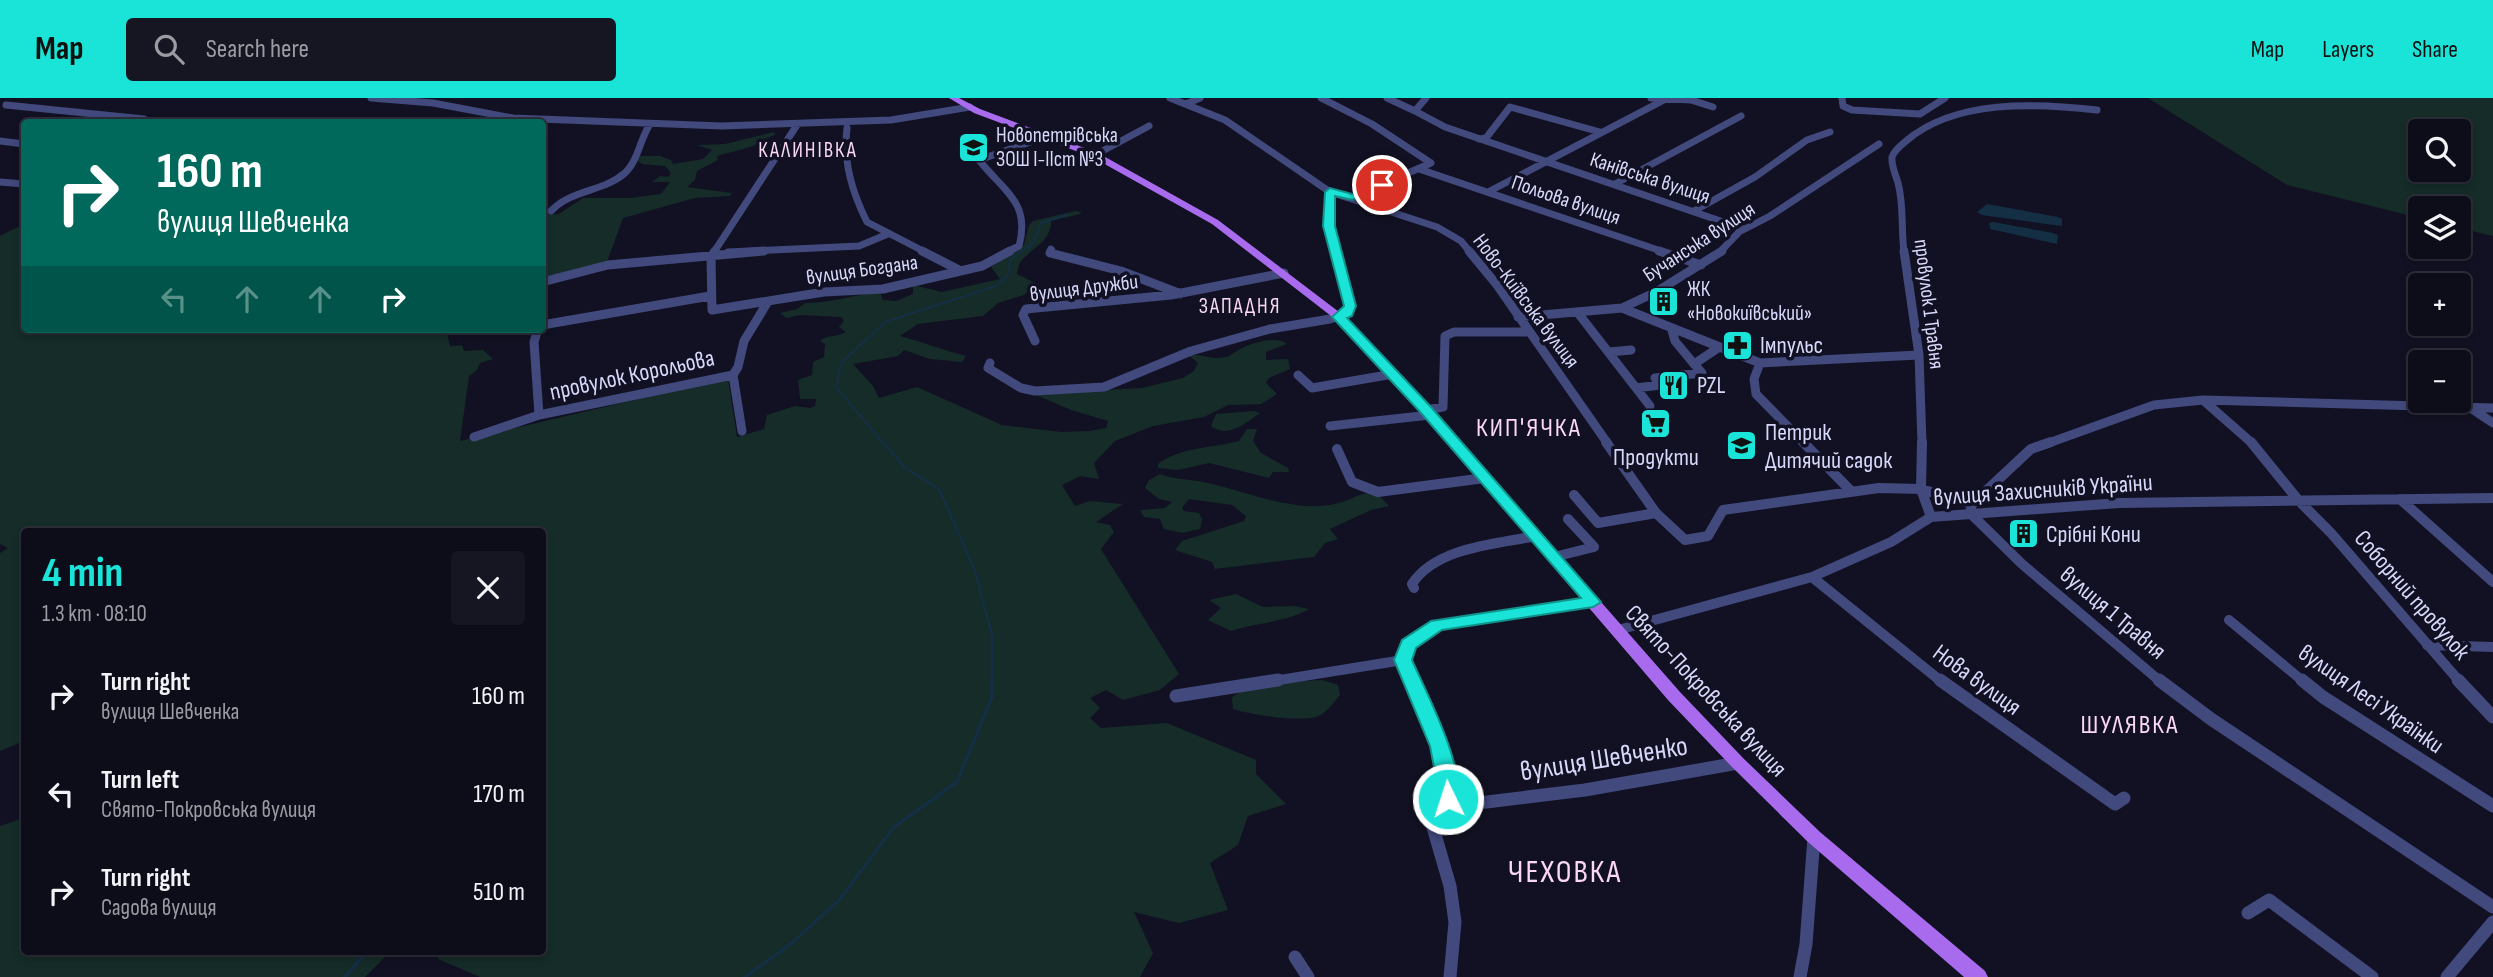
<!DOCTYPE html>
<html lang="en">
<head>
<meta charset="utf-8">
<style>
	body { margin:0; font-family:"Sofia Sans Condensed",sans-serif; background:#161623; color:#f1f3f6; height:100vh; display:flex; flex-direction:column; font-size:26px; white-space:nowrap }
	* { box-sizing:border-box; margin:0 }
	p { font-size:23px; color:#9a9ca2 }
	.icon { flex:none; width:38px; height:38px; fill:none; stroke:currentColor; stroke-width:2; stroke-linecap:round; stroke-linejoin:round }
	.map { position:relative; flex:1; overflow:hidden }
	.details { position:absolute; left:21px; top:430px; width:525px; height:427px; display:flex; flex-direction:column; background:#0d0d1a; border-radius:7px; box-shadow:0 4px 10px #0003,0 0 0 2px #2d2d39 }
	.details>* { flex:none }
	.banner { position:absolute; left:21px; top:21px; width:525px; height:214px; border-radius:7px; box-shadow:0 4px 10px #0003,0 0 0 2px #2d2d39; background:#00695c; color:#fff; overflow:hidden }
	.buttons { position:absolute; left:2408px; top:21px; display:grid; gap:14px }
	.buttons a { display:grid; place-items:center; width:63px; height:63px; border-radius:7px; background:#0d0d1a; box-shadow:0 4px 10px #0003,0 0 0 2px #2d2d39; font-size:35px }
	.pin { position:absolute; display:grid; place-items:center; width:60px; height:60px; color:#fff; margin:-30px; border:4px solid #fff; border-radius:50%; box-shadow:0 2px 7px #0007 }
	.me { position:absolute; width:77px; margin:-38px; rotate:356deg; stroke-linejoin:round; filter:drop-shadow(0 0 5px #0008) }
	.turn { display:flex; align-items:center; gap:24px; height:147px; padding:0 21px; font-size:32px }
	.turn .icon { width:91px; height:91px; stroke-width:2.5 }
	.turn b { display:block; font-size:49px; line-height:60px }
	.lanes { display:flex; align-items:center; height:66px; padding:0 21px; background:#0003; justify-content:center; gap:35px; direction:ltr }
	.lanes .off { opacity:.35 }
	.round { display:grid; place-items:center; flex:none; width:74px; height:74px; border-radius:7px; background:#161623 }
	.headline { display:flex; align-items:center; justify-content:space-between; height:119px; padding:0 21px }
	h1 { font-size:42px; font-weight:700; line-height:52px; color:#1ae4d7 }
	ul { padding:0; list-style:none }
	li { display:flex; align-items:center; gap:21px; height:98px; padding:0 21px }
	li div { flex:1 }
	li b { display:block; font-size:26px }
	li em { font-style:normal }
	header { display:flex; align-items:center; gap:42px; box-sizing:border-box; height:98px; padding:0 35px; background:#1ae4d7; color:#111 }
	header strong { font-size:33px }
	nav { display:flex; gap:38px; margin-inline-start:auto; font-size:24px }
	.search { width:490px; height:63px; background:#161623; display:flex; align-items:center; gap:18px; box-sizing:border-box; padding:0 24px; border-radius:7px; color:#9a9ca2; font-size:26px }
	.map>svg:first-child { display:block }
</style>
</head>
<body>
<header>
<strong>Map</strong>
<div class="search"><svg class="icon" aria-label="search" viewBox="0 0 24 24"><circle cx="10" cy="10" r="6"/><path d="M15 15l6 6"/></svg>Search here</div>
<nav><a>Map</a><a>Layers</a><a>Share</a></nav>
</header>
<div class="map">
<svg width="2493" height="879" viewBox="0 0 2493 879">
	<rect width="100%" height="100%" fill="#111123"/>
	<path fill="#152c28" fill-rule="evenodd" d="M 2148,0 L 2493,0 L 2493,138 L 2459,130 L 2459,110 L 2420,110 L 2420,120 L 2287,87 ZM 2420,33 L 2459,33 L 2459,72 L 2420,72 Z
		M 774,34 L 775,37 C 764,40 761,46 750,49 C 739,53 728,54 717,58 L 718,62 L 697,73 L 695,82 L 687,89 L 732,95 L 730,98 L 695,100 L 623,120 L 606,167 L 543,185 L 543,115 L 550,107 L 543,117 L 559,116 L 583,100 L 630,100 L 661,96 L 670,84 L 652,84 L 660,78 L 668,79 L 671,75 L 665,68 L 642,66 L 637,62 L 639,58 L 660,58 L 671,62 L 673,66 L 703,61 L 712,52 L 697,47 L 725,46 Z
		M 1075,113 L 1081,114 L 1080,116 L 1051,123 C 1052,144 1028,152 1020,165 C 1018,168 1018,172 1017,176 L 1037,186 L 1024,197 L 998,205 L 983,218 L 918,226 L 900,238 C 922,244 943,252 966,258 L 962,264 L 930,261 L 904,252 L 898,258 L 853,266 L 873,288 L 879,300 L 917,289 L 1002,327 L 1061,334 L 1090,333 L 1106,330 L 1108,323 L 1071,312 L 1034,296 L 1142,290 L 1183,280 L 1194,273 L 1198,265 L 1188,257 C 1202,255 1213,263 1226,259 C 1232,258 1235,253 1240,251 C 1252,245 1277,237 1287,246 L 1266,254 L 1266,262 L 1288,261 L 1290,271 L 1269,280 L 1266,285 L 1277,296 L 1261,306 L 1228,307 L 1204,319 L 1153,328 L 1115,343 L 1094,365 L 1099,381 L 1080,378 L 1062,387 L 1075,408 L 1090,403 L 1123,406 L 1096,424 L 1110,427 L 1114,434 L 1101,451 L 1179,576 L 1160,592 L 1123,602 L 1106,592 L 1090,600 L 1100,610 L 1090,620 L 1101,630 L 1167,625 L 1256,662 L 1256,676 L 1286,706 L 1248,718 L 1238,747 L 1210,765 L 1228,812 L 1179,825 L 1134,814 L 1153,855 L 1140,879 L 480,879 L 438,861 L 437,854 L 542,854 L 542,434 L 24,434 L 24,643 L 0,653 L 0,455 L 8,450 L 0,446 L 0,138 L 24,126 L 24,231 L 446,231 L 450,248 L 462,247 L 464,253 L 483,252 L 493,261 L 480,265 L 477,272 L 469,278 L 460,343 L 728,280 L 737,339 L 764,331 L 767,317 L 795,308 L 810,310 L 815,308 L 816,301 L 800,301 L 798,282 L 812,277 L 813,264 L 824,259 L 825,246 L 820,243 C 827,237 837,239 846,234 L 839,229 L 844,223 L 841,219 L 800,217 L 786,220 L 780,215 L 797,211 L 805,205 C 830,205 854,197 880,194 L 883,202 L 896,203 L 913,196 L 913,187 L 942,194 L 1000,181 L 991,169 L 1024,147 L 1029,127 L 1033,123 Z
		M 1254,313 L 1260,315 C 1246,325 1227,341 1211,328 L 1216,316 Z
		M 1247,331 L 1257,331 L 1253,343 L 1261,355 L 1288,370 L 1289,374 L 1273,374 L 1269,380 L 1209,365 L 1178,372 L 1158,370 L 1158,366 C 1180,349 1213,350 1239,343 Z
		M 1160,376 C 1176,382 1192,381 1208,385 C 1248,394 1288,413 1330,407 C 1347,405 1359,394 1376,394 L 1389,408 L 1371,412 L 1330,431 L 1338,441 L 1325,445 L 1314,459 L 1215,471 L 1212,464 L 1175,452 L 1182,443 L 1244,423 L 1246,418 L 1232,407 L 1189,401 L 1182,410 L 1184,413 L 1199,415 L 1202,421 L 1200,431 L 1182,435 L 1164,431 L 1160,421 L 1144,419 L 1140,412 L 1165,410 L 1172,404 L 1159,401 L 1145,390 L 1149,382 Z
		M 1236,496 L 1263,509 L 1294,508 L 1309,511 C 1285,525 1257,524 1231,533 L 1208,522 L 1221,510 L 1209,502 Z
		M 1322,582 L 1338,587 L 1340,597 C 1334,604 1326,616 1316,619 C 1295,624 1254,617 1233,611 L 1232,600 C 1246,583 1300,583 1322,582 Z
		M 24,720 L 24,854 L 390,854 L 365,879 L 0,879 L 0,728 Z"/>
	<path fill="#142e44" d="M 1987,106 L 2058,119 L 2062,121 L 2062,128 L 1982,117 L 1977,114 Z
		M 1993,124 L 2053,135 L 2058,137 L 2057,146 L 1990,131 L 1989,125 Z"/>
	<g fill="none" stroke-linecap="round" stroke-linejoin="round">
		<path stroke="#142e44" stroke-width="2" d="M 884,346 L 836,289 L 842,264 L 885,224 L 996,188 L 1008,177 L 1011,161 L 1033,145 L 1041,125 L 1067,117"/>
		<path stroke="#142e44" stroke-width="2.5" d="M 883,344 L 905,370 L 939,391 L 975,473 L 992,537 L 992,584"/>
		<path stroke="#142e44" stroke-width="3.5" d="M 345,879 L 367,854
			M 745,879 L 792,845 L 840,801 L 894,729 L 957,684 L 992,599 L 992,582"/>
		<path stroke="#41497d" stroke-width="7" d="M 371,0 L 433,5 L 513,20 L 722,28 L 891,22 L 970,9
			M 1170,0 L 1225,22 L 1330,94 L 1437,129 L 1461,143 L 1470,154
			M 1321,0 L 1372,26 L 1431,65 L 1353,99
			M 1387,0 L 1415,13
			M 1426,0 L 1415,13 L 1445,29 L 1744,131
			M 1651,0 L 1691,2 L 1713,9
			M 1842,0 L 1843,8 L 1852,12 L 1920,16 L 1945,0
			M 1186,6 L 1200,0
			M 6,7 L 144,21
			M 847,30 C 843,64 852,94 867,124 L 925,154
			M 1479,41 L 1486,40 L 1510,9 L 1600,34
			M 0,43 L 24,46
			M 1095,57 L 1149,28
			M 1419,71 L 1664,154
			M 0,84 L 24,86
			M 1615,86 L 1741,18
			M 1330,94 L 1329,120 L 1334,154
			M 1488,94 L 1664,2
			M 551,113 C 572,91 603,94 625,75 C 638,63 640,41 650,26
			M 1694,113 L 1755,79 L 1807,42 L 1830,34
			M 714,154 L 797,27
			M 728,154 L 859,148 L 888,136
			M 1007,154 L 1019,148 C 1031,104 1003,93 979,62 L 1047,38
			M 1050,154 L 1051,151
			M 1720,154 L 1739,134 L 1770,118 L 1879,46
			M 1904,154 C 1901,132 1904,107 1898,85 C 1896,78 1891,67 1892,59 C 1894,53 1901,47 1906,43 C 1955,1 2036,5 2097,12"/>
		<path stroke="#41497d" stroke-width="9" d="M 715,153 L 711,159 L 712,212 L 824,194 L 883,191 L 982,168 L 1010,153
			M 922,153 L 961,173
			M 1051,153 L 1050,155 L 1121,173 L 1181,196
			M 1469,153 L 1497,187 L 1608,346
			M 1659,153 L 1701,167
			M 1904,153 L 1919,257 L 1922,346
			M 542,184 L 608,167 L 764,153
			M 1622,210 L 1760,265 L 1919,257
			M 1578,215 L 1650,308
			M 1518,219 L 1622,210 L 1656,194 L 1722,153
			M 542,227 L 710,198
			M 1672,232 L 1675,243 L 1694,266 L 1718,250
			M 1035,243 L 1023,217 L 1026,211 L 1171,197 L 1284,175
			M 1609,254 L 1631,252
			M 990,265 L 988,270 L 1021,290 L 1035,293 L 1104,289 L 1191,253 L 1270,231 L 1330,221 L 1347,215 L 1350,208 L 1334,153
			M 1760,265 L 1754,281 L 1756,296 L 1805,346
			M 1298,277 L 1312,290 L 1393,276
			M 1636,290 L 1660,287 L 1655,280 L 1702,275 L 1694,266
			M 2203,302 L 2253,346
			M 2469,309 L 2493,325
			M 1426,312 L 1443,309 L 1445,238 L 1454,234 L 1529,234
			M 539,317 L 733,277
			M 1330,328 L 1430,317
			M 742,333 L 733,277 L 738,269 L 744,243 L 767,205
			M 474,339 L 539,317 L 534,244 L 538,231
			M 2046,346 L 2154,307 L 2203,302 L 2493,310"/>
		<path stroke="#41497d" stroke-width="10" d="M 1606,344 L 1656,415 L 1685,442 L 1708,438 L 1723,412 L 1879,390 L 1921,391 L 1972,406
			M 1803,344 L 1851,393
			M 1922,344 L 1921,391 L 1931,419
			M 2051,344 L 2031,351 L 1972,406 L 1970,415 L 2022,466 L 2161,584
			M 2251,344 L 2299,403 L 2331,435 L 2460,584
			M 1337,351 L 1352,384 L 1378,394 L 1485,380
			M 1574,397 L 1598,425 L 1656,415
			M 2400,401 L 2493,484
			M 1554,459 L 1594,449 L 1568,421
			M 1812,479 L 1942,584
			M 1414,490 L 1412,486 C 1436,449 1497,446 1536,438
			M 2229,522 L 2304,584
			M 1618,532 L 1812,479 L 1891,444 L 1931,419 L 2119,405 L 2493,400
			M 2427,547 L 2493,549
			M 1267,584 L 1403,562
			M 1412,584 L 1403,562 L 1408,546 L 1437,527 L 1593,504"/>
		<path stroke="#41497d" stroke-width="13" d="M 1411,582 C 1425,610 1454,663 1449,694 C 1447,709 1434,709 1432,726 L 1450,788 L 1455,824 L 1450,879
			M 1940,582 L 2115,706 L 2124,700
			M 2159,582 L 2211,621 L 2493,809
			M 2302,582 L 2323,599 L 2493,708
			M 2458,582 L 2493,619
			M 1176,598 L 1278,582
			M 1437,710 L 1585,692 L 1738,665
			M 2248,815 L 2269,802 L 2372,879
			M 1295,859 L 1308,879
			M 1800,879 L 1806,846 L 1814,739
			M 2447,879 L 2493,824"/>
		<path fill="#a86bee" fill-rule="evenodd" d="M 949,0 L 959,0 L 980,11 L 1098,55 L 1218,122 L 1343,217 L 1430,309 L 1680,594 L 1744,661 L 1820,734 L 1985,873 L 1988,879 L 1964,879 L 1808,744 L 1732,669 L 1668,602 L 1422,315 L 1335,221 L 1212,126 L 1092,59 L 974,15 Z"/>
	</g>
	<path fill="#1ae4d7" stroke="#11948c" stroke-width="2" d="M 1378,85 L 1387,87 L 1353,102 L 1335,98 L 1335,128 L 1356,208 L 1352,218 L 1347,220 L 1431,309 L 1601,504 L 1593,509 L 1442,532 L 1416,550 L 1412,562 C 1425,592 1470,677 1455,706 L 1448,708 L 1441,706 L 1430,648 L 1394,562 L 1402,542 L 1431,523 L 1581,500 L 1421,315 L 1332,219 L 1344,208 L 1323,128 L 1325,94 L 1330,90 L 1352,96 Z"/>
	<defs>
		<symbol id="school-square" viewBox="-11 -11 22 22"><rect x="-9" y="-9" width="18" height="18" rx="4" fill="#1ae4d7" stroke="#111123"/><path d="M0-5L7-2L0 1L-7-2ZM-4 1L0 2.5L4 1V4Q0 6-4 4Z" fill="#111"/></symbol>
		<symbol id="building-square" viewBox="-11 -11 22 22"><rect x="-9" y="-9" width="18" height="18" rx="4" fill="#1ae4d7" stroke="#111123"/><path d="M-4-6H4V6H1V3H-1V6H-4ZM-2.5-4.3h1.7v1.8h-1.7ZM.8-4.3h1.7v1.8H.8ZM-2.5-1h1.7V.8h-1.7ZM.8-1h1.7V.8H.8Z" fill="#111"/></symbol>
		<symbol id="pharmacy-square" viewBox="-11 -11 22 22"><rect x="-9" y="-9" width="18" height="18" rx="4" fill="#1ae4d7" stroke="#111123"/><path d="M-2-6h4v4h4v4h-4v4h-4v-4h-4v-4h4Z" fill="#111"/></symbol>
		<symbol id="restaurant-square" viewBox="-11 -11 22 22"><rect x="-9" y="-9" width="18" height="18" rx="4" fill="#1ae4d7" stroke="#111123"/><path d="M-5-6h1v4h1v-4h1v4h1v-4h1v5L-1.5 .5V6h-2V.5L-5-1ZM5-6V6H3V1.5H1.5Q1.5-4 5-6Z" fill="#111"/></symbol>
		<symbol id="supermarket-square" viewBox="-11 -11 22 22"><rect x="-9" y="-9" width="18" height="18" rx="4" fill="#1ae4d7" stroke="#111123"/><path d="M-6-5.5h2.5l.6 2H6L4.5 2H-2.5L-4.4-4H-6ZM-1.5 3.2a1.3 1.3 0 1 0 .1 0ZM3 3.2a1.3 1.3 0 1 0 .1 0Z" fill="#111"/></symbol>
	</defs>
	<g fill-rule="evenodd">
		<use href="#school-square" x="956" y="32" width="35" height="35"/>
		<use href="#building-square" x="1646" y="186" width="35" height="35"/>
		<use href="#pharmacy-square" x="1720" y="230" width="35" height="35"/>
		<use href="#restaurant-square" x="1656" y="270" width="35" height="35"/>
		<use href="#supermarket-square" x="1638" y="308" width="35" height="35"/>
		<use href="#school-square" x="1724" y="330" width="35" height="35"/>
		<use href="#building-square" x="2006" y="418" width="35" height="35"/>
	</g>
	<g text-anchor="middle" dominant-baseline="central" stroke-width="7" stroke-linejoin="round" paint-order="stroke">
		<g font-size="21" fill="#d8d9fa" stroke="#111123" text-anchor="start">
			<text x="996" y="37">Новопетрівська<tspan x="996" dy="24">ЗОШ I-IIст №3</tspan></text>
			<text x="1687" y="191">ЖК<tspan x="1687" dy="24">«Новокиївський»</tspan></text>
		</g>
		<g font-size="21" letter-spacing="2" fill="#fbd9f4" stroke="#111123">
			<text x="808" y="52">КАЛИНІВКА</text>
			<text x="1240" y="208">ЗАПАДНЯ</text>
		</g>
		<g font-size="21" fill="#d8d9fa" stroke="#111123">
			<text transform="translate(1650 80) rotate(18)">Канівська вулиця</text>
			<text transform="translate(1566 102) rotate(19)">Польова вулиця</text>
			<text transform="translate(1699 144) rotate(-33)">Бучанська вулиця</text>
			<text transform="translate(862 172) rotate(-8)">вулиця Богдана</text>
			<text transform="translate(1084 190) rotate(-7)">вулиця Дружби</text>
			<text transform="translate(1526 203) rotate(53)">Ново-Київська вулиця</text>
			<text transform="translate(1929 206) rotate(83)">провулок 1 Травня</text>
		</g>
		<g font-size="24" fill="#d8d9fa" stroke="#111123" text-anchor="start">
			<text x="1760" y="247">Імпульс</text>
			<text x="1697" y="287">PZL</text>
			<text x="1765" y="334">Петрик<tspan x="1765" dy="28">Дитячий садок</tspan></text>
			<text x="1656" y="359" text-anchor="middle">Продукти</text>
			<text x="2046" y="436">Срібні Кони</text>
		</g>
		<g font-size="24" fill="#d8d9fa" stroke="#111123">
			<text transform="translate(632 277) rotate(-12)">провулок Корольова</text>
			<text transform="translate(2043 392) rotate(-4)">вулиця Захисників України</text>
			<text transform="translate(2412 497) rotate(49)">Соборний провулок</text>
			<text transform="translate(2113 515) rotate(40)">вулиця 1 Травня</text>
			<text transform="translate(1977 582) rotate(36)">Нова вулиця</text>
			<text transform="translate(1706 593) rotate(47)">Свято-Покровська вулиця</text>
			<text transform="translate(2371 601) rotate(35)">вулиця Лесі Українки</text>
		</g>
		<g font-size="26" letter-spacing="2" fill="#fbd9f4" stroke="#111123">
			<text x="1529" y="330">КИП'ЯЧКА</text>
			<text x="2130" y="627">ШУЛЯВКА</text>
		</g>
		<g font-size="28" fill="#d8d9fa" stroke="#111123">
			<text transform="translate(1604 661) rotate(-9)">вулиця Шевченко</text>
		</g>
		<g font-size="32" letter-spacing="2" fill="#fbd9f4" stroke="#111123">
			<text x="1565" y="774">ЧЕХОВКА</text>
		</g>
	</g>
</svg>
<div class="buttons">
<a><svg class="icon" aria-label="search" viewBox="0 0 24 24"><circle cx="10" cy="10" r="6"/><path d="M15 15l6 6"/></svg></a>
<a><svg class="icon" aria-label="layers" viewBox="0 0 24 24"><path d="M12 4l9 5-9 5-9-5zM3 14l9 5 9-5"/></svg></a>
<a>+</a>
<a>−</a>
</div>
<div class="pin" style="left:1382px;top:87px;background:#d93025"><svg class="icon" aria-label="arrive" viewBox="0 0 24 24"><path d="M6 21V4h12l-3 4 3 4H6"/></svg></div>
<svg class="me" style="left:1448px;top:701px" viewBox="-20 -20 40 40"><circle r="17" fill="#1ae4d7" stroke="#fff" stroke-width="3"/><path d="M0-11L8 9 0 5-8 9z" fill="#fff"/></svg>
<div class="banner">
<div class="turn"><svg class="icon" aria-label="right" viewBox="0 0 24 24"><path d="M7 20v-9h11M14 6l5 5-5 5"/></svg><div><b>160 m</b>вулиця Шевченка</div></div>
<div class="lanes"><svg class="icon off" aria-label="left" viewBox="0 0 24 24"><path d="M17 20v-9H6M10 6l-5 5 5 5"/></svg><svg class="icon off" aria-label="ahead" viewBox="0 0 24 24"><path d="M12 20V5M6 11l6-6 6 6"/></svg><svg class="icon off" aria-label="ahead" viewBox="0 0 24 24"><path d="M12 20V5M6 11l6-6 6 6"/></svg><svg class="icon" aria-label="right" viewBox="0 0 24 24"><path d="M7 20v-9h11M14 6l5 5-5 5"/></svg></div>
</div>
<section class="details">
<div class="headline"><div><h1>4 min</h1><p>1.3 km · 08:10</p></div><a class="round"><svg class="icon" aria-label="close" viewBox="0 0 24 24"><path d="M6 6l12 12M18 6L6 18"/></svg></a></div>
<ul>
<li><svg class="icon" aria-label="right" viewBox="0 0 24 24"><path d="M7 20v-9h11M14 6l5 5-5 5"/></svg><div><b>Turn right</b><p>вулиця Шевченка</p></div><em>160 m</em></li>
<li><svg class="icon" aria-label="left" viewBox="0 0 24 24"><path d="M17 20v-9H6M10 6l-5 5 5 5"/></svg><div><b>Turn left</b><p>Свято-Покровська вулиця</p></div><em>170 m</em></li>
<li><svg class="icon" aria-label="right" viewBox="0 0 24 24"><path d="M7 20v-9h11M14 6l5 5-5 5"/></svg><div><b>Turn right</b><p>Садова вулиця</p></div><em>510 m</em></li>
</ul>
</section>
</div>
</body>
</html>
